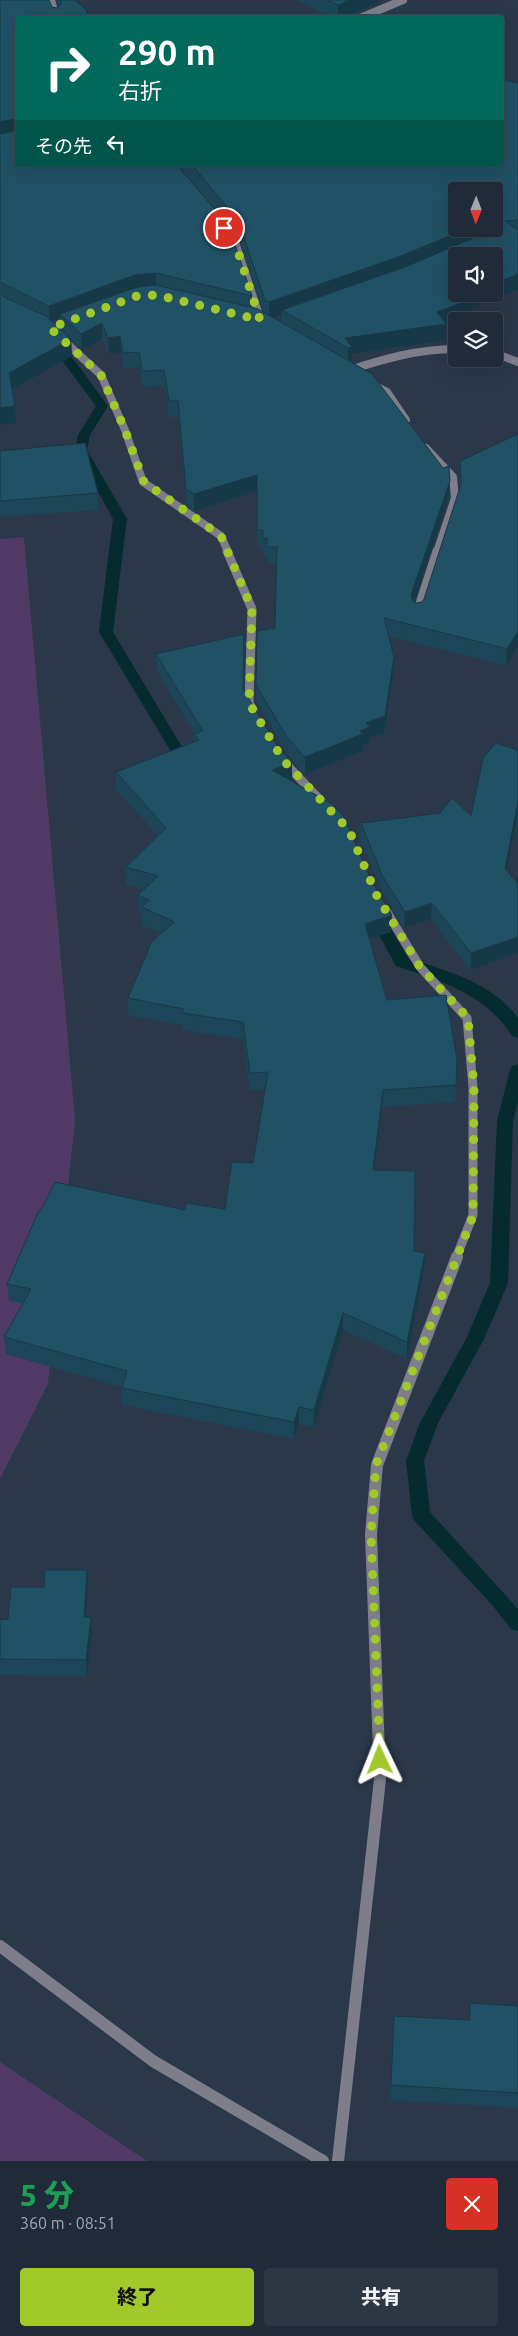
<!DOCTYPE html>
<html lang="ja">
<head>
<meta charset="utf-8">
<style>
	body { margin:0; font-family:Ubuntu,"Noto Sans JP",sans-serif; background:#2d3643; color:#f1f3f6; height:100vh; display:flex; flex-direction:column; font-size:19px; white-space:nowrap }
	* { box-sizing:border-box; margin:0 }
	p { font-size:16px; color:#a2a7ae }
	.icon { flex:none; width:28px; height:28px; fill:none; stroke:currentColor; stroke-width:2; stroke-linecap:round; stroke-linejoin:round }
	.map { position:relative; height:2161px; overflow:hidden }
	.side { display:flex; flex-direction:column; background:#202a38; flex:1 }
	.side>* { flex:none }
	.hud { position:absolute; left:15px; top:15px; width:489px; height:152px; border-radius:5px; box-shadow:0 5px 20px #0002,0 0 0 1px #3d4653; background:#00695c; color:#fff; overflow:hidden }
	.needle { width:32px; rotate:181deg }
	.tools { position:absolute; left:448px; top:182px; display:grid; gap:10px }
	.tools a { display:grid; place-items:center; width:55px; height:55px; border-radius:5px; background:#202a38; box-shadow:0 5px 20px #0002,0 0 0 1px #3d4653; font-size:25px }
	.pin { position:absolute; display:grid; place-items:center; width:42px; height:42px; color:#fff; margin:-21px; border:2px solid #fff; border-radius:50%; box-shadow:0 1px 5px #0007 }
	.me { position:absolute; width:55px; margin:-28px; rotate:358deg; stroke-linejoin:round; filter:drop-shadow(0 0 4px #0008) }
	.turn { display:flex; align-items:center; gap:18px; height:105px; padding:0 20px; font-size:22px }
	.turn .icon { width:65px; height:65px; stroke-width:2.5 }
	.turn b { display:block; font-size:35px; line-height:42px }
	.then { display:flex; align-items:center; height:48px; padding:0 20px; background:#0003; gap:10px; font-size:19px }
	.round { display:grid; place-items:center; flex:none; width:52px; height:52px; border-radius:5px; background:#2d3643 }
	.overview { display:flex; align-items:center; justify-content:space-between; height:85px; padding:0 20px }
	h1 { font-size:30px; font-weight:800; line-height:38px; color:#1e9e55 }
	.primary-button { display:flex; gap:10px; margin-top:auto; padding:10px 20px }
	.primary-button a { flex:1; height:58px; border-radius:5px; background:#a1c92a; color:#111; font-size:20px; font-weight:800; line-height:58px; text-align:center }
	.primary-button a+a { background:#2d3643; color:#f1f3f6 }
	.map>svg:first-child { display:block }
</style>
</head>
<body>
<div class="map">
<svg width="518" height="2161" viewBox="0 0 518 2161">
	<rect width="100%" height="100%" fill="#2a384a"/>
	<path fill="#513a66" d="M 24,537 L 75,1120 L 48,1384 L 0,1479 L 0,539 Z
		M 0,2062 L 147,2161 L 0,2161 Z"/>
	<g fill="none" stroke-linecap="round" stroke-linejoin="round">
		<path fill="#052b2e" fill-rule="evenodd" d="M 52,339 L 63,345 L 108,406 L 90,435 L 87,450 L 127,519 L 113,632 L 194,767 L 192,770 L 182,770 L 99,632 L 113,519 L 75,450 L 78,435 L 96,406 L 55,351 L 46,343 Z
			M 376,910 L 381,911 L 408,958 C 446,971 495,983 518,1019 L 518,1038 L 512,1036 C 486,994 441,981 396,966 L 368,915 L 371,911 Z
			M 518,1064 L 518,1102 L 513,1121 L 508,1283 L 485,1337 L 438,1423 L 424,1461 L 430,1512 L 518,1609 L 518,1631 L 511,1629 L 493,1606 L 414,1520 L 412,1515 L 406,1461 L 420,1423 L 467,1337 L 490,1283 L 497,1121 L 510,1070 L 512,1066 Z"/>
		<path stroke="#7d7e89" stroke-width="12" d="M 0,1946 L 153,2061 L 323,2161"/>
		<path stroke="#7d7e89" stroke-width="8" d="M 51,0 L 56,18
			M 360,18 L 403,0
			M 225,229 L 234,239 L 261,321
			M 62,339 L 101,375 L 125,430 L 143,482 L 221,536 L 228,552
			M 494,353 L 518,362
			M 347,371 C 383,359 418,349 456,349
			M 372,384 L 387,392 L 406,420
			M 426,448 L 453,477 L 455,498 L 437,552"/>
		<path stroke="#7d7e89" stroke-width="9" d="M 227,551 L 252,609 L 249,703 L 253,710
			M 417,613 L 437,551
			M 283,761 L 323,803
			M 385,909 L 420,967 L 467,1018 L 473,1087 L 473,1215 L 456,1258"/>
		<path stroke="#7d7e89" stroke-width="12" d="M 338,2161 L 380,1779 L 371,1534 L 377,1465 L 457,1257"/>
	</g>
	<path fill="#1c4657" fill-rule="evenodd" d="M 0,0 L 57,8 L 58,6 L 57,0 L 75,0 L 87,11 L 18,18 L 18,165 L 501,165 L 518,83 L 518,290 L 471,309 L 471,316 L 446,325 L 446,340 L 352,354 L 351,363 L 449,497 L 414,601 L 416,603 L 422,602 L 424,599 L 460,489 L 459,477 L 460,461 L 518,434 L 518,646 L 506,666 L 389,636 L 394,657 L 393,674 L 384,733 L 369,738 L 369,743 L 363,746 L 363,751 L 305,774 L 288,756 L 256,701 L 256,685 L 275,628 L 277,563 L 267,563 L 267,555 L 263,555 L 263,547 L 257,547 L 257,491 L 194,511 L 187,505 L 179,417 L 169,417 L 165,386 L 142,387 L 140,367 L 124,369 L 121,352 L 109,354 L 102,339 L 82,350 L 71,340 L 72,356 L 12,389 L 15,406 L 16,423 L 0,425 ZM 177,165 L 180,167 L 238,236 L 264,313 L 252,308 L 252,296 ZM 282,314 L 282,323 L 272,318 ZM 60,318 L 61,330 L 52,321 Z
		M 297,0 L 383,0 L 343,18 L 333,18 Z
		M 0,451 L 98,493 L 99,510 L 0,517 Z
		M 156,654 L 243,690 L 278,747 L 292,762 L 292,779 L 290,780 L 391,932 L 369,939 L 387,1000 L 456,1085 L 455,1102 L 382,1107 L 374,1170 L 414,1251 L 425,1253 L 424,1270 L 407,1359 L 343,1330 L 314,1427 L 299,1424 L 294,1439 L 122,1405 L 122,1387 L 6,1354 L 4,1337 L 23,1304 L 9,1301 L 7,1284 L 185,1210 L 225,1209 L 253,1163 L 265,1089 L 250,1090 L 243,1039 L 183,1030 L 182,1025 L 128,1015 L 128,998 L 161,933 L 142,925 L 142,914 L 139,913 L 138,895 L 144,889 L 126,884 L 126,867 L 158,836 L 116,789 L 116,772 L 194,742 L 194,734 L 195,734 L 157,671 Z
		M 518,750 L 518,812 L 506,870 L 470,970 L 431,919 L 404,928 L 383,893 L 359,837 L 360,821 L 363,823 L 471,816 Z
		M 87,1570 L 88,1587 L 86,1617 L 92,1633 L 87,1676 L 0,1675 L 0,1623 L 8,1619 L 44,1587 Z
		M 470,2003 L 518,2006 L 518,2108 L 390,2100 L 393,2031 L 469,2020 Z"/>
	<path fill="#173947" d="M 351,0 L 383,0 L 343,18 L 338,18 L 338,5 Z
		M 16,119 L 17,134 L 0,138 L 0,122 Z
		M 494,217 L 495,217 L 494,233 L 287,313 L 282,310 L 282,314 L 269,319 L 269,302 L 466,229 L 494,229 Z
		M 156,273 L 156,289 L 60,314 L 60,318 L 50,322 L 49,306 L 135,275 Z
		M 518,274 L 518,290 L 471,309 L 471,316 L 446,325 L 446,340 L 352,354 L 351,364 L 348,365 L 348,348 L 345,338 L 437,312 L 468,294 L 494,294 L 494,284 Z
		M 102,323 L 102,339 L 82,350 L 81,334 Z
		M 120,336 L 121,352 L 109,354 L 108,338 Z
		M 71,339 L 72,356 L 11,390 L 9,373 Z
		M 15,406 L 16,423 L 0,425 L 0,408 Z
		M 257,475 L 257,491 L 194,511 L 194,494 Z
		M 450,481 L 449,497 L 411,611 L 411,595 Z
		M 518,631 L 518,646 L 506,666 L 507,649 Z
		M 394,657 L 393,674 L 384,733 L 369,738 L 369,743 L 363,746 L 363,751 L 305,774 L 305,757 L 360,731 L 366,723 Z
		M 292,762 L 292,779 L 272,787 L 272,770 Z
		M 518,802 L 518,812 L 504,884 L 505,868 Z
		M 432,903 L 431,919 L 404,928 L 405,912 Z
		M 392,915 L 391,932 L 364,941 L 365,924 Z
		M 518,937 L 518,953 L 470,970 L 471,953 Z
		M 383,1090 L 382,1107 L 372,1187 L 373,1170 Z
		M 425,1253 L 424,1270 L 407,1359 L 407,1342 Z
		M 343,1313 L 343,1330 L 314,1427 L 314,1410 Z
		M 299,1407 L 299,1424 L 294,1439 L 294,1422 Z
		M 87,1570 L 88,1587 L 85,1633 L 84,1617 Z
		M 91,1617 L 92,1633 L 87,1676 L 86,1660 Z"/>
	<path fill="#215165" stroke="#173947" d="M 0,0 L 49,0 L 52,7 L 57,8 L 61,4 L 60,0 L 75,0 L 87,11 L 87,18 L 18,18 L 18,120 L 16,119 L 0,122 Z
		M 327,0 L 351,0 L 338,5 Z
		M 504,80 L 518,83 L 518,220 L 505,221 L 518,230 L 518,274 L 494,284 L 494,256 L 456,256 L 456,294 L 468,294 L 465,295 L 472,299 L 437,312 L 446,324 L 345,338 L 352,347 L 348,348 L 282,310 L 405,267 L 499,227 L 502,223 L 502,219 L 495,217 L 494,217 L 494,191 L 456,191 L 456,229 L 466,229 L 401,256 L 269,302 L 265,300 L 238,220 L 192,165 L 501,165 L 501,82 Z
		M 18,130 L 18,165 L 177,165 L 229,226 L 252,296 L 156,273 L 135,275 L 49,306 L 0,282 L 0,134 Z
		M 156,285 L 258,309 L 372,374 L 443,468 L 449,466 L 450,481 L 411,595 L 413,601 L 416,603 L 422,602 L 424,599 L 461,484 L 460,461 L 518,434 L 518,631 L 507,649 L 384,618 L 394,657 L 385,716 L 366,723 L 370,727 L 360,731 L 363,734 L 305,757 L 288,739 L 256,685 L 257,631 L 275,628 L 277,547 L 267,547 L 267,538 L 263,538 L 263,530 L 257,530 L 257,475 L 194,494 L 186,489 L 178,401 L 169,401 L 164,370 L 142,371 L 139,352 L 123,353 L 120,336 L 108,338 L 102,323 L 81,334 L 60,314 L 138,287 Z
		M 0,294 L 6,298 L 46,316 L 71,339 L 9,373 L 15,406 L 0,408 Z
		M 85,443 L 98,493 L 0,501 L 0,451 Z
		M 244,634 L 243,689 L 278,747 L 292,762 L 272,770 L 332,804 L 344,817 L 372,882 L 392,915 L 365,924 L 387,1000 L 446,995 L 457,1059 L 456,1085 L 383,1090 L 373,1170 L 415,1171 L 414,1251 L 425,1253 L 407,1342 L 343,1313 L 314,1410 L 299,1407 L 294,1422 L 122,1388 L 127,1371 L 4,1337 L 31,1289 L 7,1284 L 39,1210 L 41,1210 L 55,1182 L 185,1210 L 186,1203 L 225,1209 L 232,1162 L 253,1163 L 268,1072 L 250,1073 L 243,1022 L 182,1013 L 184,1009 L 128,998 L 152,941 L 174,922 L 142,907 L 149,900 L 138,895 L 158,876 L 126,867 L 166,828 L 116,772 L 199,740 L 194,734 L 203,731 L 156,654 Z
		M 496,743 L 518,750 L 518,802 L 505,868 L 518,884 L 518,937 L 471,953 L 432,903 L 405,912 L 383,877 L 360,821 L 363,823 L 440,813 L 452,798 L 471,816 L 483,758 Z
		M 45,1570 L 87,1570 L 84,1617 L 91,1617 L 86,1660 L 0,1659 L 0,1620 L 8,1619 L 11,1587 L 44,1587 Z
		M 470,2003 L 518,2006 L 518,2093 L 391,2085 L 394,2016 L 470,2020 Z"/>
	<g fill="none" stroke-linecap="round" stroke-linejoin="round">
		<path stroke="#a1c92a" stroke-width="9" stroke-dasharray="0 16.2" d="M 224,228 L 234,239 L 260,320 L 157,295 L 137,296 L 50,328 L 101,375 L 125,430 L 144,482 L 221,536 L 252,609 L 249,703 L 283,760 L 349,830 L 377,896 L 420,967 L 468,1018 L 474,1087 L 473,1216 L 376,1465 L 371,1534 L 380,1760"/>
	</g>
</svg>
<div class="tools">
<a><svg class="needle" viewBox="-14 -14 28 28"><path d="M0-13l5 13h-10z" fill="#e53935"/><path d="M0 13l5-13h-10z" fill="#a2a7ae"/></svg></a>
<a><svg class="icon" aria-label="sound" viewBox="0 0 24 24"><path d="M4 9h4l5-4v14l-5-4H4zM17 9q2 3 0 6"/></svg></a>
<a><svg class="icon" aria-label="layers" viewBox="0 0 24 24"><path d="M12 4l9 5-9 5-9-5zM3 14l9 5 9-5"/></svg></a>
</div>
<div class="pin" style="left:224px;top:228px;background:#d93025"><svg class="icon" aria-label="arrive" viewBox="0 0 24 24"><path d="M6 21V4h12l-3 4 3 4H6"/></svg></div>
<svg class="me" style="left:380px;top:1760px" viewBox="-20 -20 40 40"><path d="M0-17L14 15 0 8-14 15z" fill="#a1c92a" stroke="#fff" stroke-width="4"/></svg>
<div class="hud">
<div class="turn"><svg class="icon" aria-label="right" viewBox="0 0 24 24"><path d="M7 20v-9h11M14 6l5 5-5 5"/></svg><div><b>290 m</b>右折</div></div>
<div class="then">その先<svg class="icon" aria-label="left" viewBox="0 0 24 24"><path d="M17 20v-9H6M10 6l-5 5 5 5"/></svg></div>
</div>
</div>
<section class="side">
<div class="overview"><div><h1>5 分</h1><p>360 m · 08:51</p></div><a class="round" style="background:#d93025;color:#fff"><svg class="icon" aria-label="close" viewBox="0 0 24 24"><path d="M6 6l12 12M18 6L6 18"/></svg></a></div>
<div class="primary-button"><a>終了</a><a>共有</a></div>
</section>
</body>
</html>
